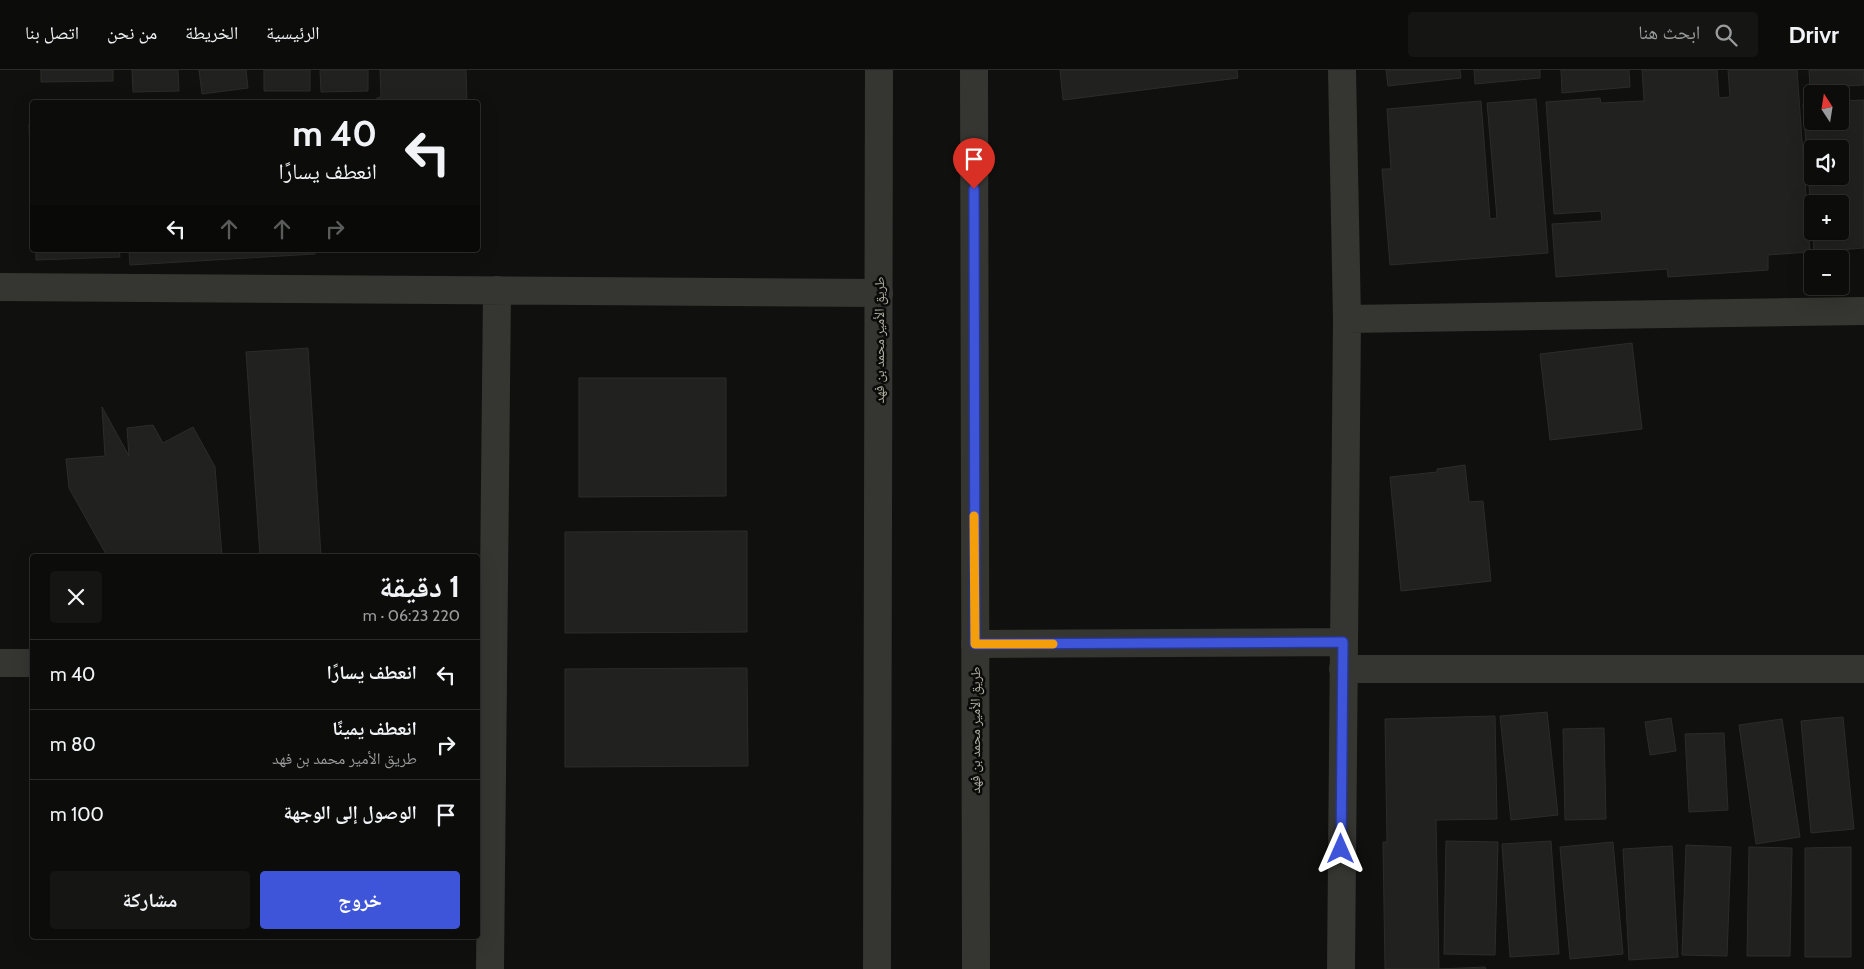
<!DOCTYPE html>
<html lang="ar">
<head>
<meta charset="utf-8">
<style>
	body { margin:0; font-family:Cabin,"Noto Naskh Arabic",sans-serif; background:#151514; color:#f1f3f6; direction:rtl; height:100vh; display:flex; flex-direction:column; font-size:19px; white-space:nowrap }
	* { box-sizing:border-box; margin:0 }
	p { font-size:16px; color:#9a9b9d }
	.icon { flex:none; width:28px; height:28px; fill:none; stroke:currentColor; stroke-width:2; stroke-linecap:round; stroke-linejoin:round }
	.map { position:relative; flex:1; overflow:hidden; direction:ltr }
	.side { position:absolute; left:30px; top:484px; width:450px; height:385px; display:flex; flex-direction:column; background:#0c0c0b; border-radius:5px; box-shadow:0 5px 20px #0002,0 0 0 1px #2c2c2c; direction:rtl }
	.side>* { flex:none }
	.banner { position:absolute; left:30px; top:30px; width:450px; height:152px; border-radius:5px; box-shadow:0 5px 20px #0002,0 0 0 1px #2c2c2c; direction:rtl; background:#0c0c0b; color:#f1f3f6; overflow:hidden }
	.needle { width:32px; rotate:348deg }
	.controls { position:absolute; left:1804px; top:15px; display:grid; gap:10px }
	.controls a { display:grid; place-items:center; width:45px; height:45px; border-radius:5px; background:#0c0c0b; box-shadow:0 5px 20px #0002,0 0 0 1px #2c2c2c; font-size:25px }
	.pin { position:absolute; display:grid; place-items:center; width:42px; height:42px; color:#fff; margin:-51px -21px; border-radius:50% 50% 50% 0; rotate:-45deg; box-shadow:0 0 5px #0007 }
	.pin .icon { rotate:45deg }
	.me { position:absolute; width:55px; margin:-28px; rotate:0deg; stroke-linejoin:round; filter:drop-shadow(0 0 4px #0008) }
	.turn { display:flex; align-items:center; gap:18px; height:105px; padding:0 20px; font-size:22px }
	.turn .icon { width:65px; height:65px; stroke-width:2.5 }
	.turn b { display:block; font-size:35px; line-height:42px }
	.lanes { display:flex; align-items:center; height:48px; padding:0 20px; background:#0003; justify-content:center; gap:25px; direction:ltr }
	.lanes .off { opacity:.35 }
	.round { display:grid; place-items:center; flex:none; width:52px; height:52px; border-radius:5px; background:#151514 }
	.summary { display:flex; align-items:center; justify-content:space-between; height:85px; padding:0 20px }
	h1 { font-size:30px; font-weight:700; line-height:38px }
	.cta { display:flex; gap:10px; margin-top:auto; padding:10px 20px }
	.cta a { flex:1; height:58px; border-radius:5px; background:#3e55d9; color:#fff; font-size:20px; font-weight:700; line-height:58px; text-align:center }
	.cta a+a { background:#151514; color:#f1f3f6 }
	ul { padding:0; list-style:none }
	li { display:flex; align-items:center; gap:15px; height:70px; padding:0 20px; border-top:1px solid #2c2c2c }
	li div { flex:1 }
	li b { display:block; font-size:19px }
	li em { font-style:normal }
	header { display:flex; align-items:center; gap:30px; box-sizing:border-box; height:70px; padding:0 25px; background:#0c0c0b; border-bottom:1px solid #2c2c2c }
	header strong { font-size:24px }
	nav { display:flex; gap:28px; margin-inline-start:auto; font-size:18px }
	.search { width:350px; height:45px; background:#151514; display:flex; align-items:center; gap:12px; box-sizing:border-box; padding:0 18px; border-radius:5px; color:#9a9b9d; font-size:19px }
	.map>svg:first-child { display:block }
</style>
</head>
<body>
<header>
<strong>Drivr</strong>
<div class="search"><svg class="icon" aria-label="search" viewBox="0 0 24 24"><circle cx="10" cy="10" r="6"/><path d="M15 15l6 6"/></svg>ابحث هنا</div>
<nav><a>الرئيسية</a><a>الخريطة</a><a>من نحن</a><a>اتصل بنا</a></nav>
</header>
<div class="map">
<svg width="1864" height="899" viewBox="0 0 1864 899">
	<rect width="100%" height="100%" fill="#10100f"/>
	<path fill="#21211f" stroke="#2c2c29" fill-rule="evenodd" d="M 41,0 L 113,0 L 113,11 L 41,12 Z
		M 132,0 L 178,0 L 179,21 L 133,22 Z
		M 199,0 L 246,0 L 248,18 L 202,24 Z
		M 264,0 L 310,0 L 310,21 L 264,21 Z
		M 320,0 L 368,0 L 368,21 L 321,22 Z
		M 380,0 L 466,0 L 467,32 L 377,32 L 377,28 L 381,27 Z
		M 1060,0 L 1237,0 L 1238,8 L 1063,30 Z
		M 1386,0 L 1460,0 L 1461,8 L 1388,16 Z
		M 1474,0 L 1540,0 L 1540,8 L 1475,14 Z
		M 1561,0 L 1629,0 L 1630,17 L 1562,23 Z
		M 1642,0 L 1717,0 L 1719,28 L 1730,27 L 1728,0 L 1797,0 L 1810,182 L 1768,185 L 1768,200 L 1668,207 L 1667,199 L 1556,207 L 1552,154 L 1602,151 L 1601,141 L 1554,144 L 1546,32 L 1600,28 L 1601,33 L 1644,31 Z
		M 1809,0 L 1864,0 L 1864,15 L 1810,18 Z
		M 1536,29 L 1548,183 L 1390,195 L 1382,99 L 1391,99 L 1387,39 L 1481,31 L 1490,149 L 1497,148 L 1487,33 Z
		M 1864,30 L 1864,178 L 1814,182 L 1803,34 L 1812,33 L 1812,51 L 1840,51 L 1840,31 ZM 1812,79 L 1840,79 L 1840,106 L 1812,106 ZM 1812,134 L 1840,134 L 1840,161 L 1812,161 Z
		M 29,54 L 32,54 L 32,88 L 30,88 Z
		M 36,180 L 119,180 L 120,187 L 36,190 Z
		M 129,180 L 315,180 L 315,184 L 130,195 Z
		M 1632,273 L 1642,359 L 1550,370 L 1540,284 Z
		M 308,278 L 321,486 L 260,486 L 246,282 Z
		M 579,308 L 726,308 L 726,426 L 579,427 Z
		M 102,337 L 129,386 L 127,358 L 153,355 L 163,373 L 193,357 L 215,397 L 222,486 L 107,486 L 69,418 L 66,389 L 105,386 Z
		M 1465,395 L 1469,432 L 1483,431 L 1491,511 L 1401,521 L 1390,407 L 1437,402 L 1437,399 Z
		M 747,461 L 747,562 L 565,563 L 565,462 Z
		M 747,598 L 748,696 L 565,697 L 565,599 Z
		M 1547,642 L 1558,745 L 1511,750 L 1500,646 Z
		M 1495,646 L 1497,749 L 1436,750 L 1439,899 L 1485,897 L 1486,899 L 1385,899 L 1383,772 L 1387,772 L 1385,649 Z
		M 1843,647 L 1854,759 L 1811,763 L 1801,651 Z
		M 1671,648 L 1676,681 L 1650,685 L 1645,652 Z
		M 1782,649 L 1800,767 L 1756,774 L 1739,655 Z
		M 1604,658 L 1606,749 L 1565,750 L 1563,659 Z
		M 1724,663 L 1728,740 L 1689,742 L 1685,664 Z
		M 1446,771 L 1498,772 L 1495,885 L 1444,884 Z
		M 1551,771 L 1559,884 L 1510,887 L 1502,774 Z
		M 1613,772 L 1623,884 L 1570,889 L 1560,777 Z
		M 1686,775 L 1731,777 L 1727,886 L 1682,885 Z
		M 1672,776 L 1678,887 L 1629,890 L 1623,779 Z
		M 1749,777 L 1792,778 L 1790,886 L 1747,886 Z
		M 1851,777 L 1851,887 L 1805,887 L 1805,778 Z"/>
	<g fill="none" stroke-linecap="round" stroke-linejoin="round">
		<path stroke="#353531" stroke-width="28" d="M 0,217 L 879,223
			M 1347,249 L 1864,241
			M 975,574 L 1343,572
			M 0,593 L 32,593
			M 1343,599 L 1864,599
			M 490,899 L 497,220
			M 1341,899 L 1347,249 L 1342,0"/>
		<path stroke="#353531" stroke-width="28" d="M 974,0 L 976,899
			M 877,899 L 879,0"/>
	</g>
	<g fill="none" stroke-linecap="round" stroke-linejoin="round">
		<defs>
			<path id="route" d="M 974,119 L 975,574 L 1343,572 L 1341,779"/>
		</defs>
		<use href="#route" stroke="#28378d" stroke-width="12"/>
		<use href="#route" stroke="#3e55d9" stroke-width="9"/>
		<path stroke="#f59e0b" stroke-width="9" d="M 974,446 L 975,574 L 1053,574"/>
	</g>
	<g text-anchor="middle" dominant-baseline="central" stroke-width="5" stroke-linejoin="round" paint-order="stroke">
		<g font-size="14" fill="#afaea2" stroke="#0b0b0a">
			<text transform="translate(879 270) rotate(-90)">طريق الأمير محمد بن فهد</text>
			<text transform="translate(975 660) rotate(-90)">طريق الأمير محمد بن فهد</text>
		</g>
	</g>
</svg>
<div class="controls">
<a><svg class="needle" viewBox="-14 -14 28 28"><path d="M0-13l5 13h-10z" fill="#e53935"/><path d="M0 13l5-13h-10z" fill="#9a9b9d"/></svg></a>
<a><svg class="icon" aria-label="sound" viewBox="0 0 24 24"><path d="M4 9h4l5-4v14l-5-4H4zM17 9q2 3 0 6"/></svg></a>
<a>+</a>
<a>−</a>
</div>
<div class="pin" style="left:974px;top:119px;background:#d93025"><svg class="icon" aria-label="arrive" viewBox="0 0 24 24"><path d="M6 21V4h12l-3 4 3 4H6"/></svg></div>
<svg class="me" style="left:1341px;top:779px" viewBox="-20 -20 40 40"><path d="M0-17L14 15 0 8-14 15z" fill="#3e55d9" stroke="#fff" stroke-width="4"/></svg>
<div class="banner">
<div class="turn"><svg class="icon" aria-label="left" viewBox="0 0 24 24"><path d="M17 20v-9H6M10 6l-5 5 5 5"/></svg><div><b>40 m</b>انعطف يسارًا</div></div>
<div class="lanes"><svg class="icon" aria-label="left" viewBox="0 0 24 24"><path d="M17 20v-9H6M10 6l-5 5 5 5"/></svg><svg class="icon off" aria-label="ahead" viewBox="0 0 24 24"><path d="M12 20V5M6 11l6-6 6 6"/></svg><svg class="icon off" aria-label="ahead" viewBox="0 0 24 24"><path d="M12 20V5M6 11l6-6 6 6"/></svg><svg class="icon off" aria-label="right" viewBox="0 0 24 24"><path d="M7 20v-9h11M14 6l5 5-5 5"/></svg></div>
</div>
<section class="side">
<div class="summary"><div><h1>1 دقيقة</h1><p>220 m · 06:23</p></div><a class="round"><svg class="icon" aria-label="close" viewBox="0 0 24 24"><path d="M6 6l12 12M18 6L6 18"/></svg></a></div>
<ul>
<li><svg class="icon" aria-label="left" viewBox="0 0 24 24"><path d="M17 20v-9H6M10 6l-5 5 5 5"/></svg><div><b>انعطف يسارًا</b></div><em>40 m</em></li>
<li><svg class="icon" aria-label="right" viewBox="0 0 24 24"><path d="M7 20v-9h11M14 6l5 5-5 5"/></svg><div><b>انعطف يمينًا</b><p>طريق الأمير محمد بن فهد</p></div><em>80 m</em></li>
<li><svg class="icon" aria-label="arrive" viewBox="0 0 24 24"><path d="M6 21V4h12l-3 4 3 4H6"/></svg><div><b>الوصول إلى الوجهة</b></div><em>100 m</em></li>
</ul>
<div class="cta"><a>خروج</a><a>مشاركة</a></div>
</section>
</div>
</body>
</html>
